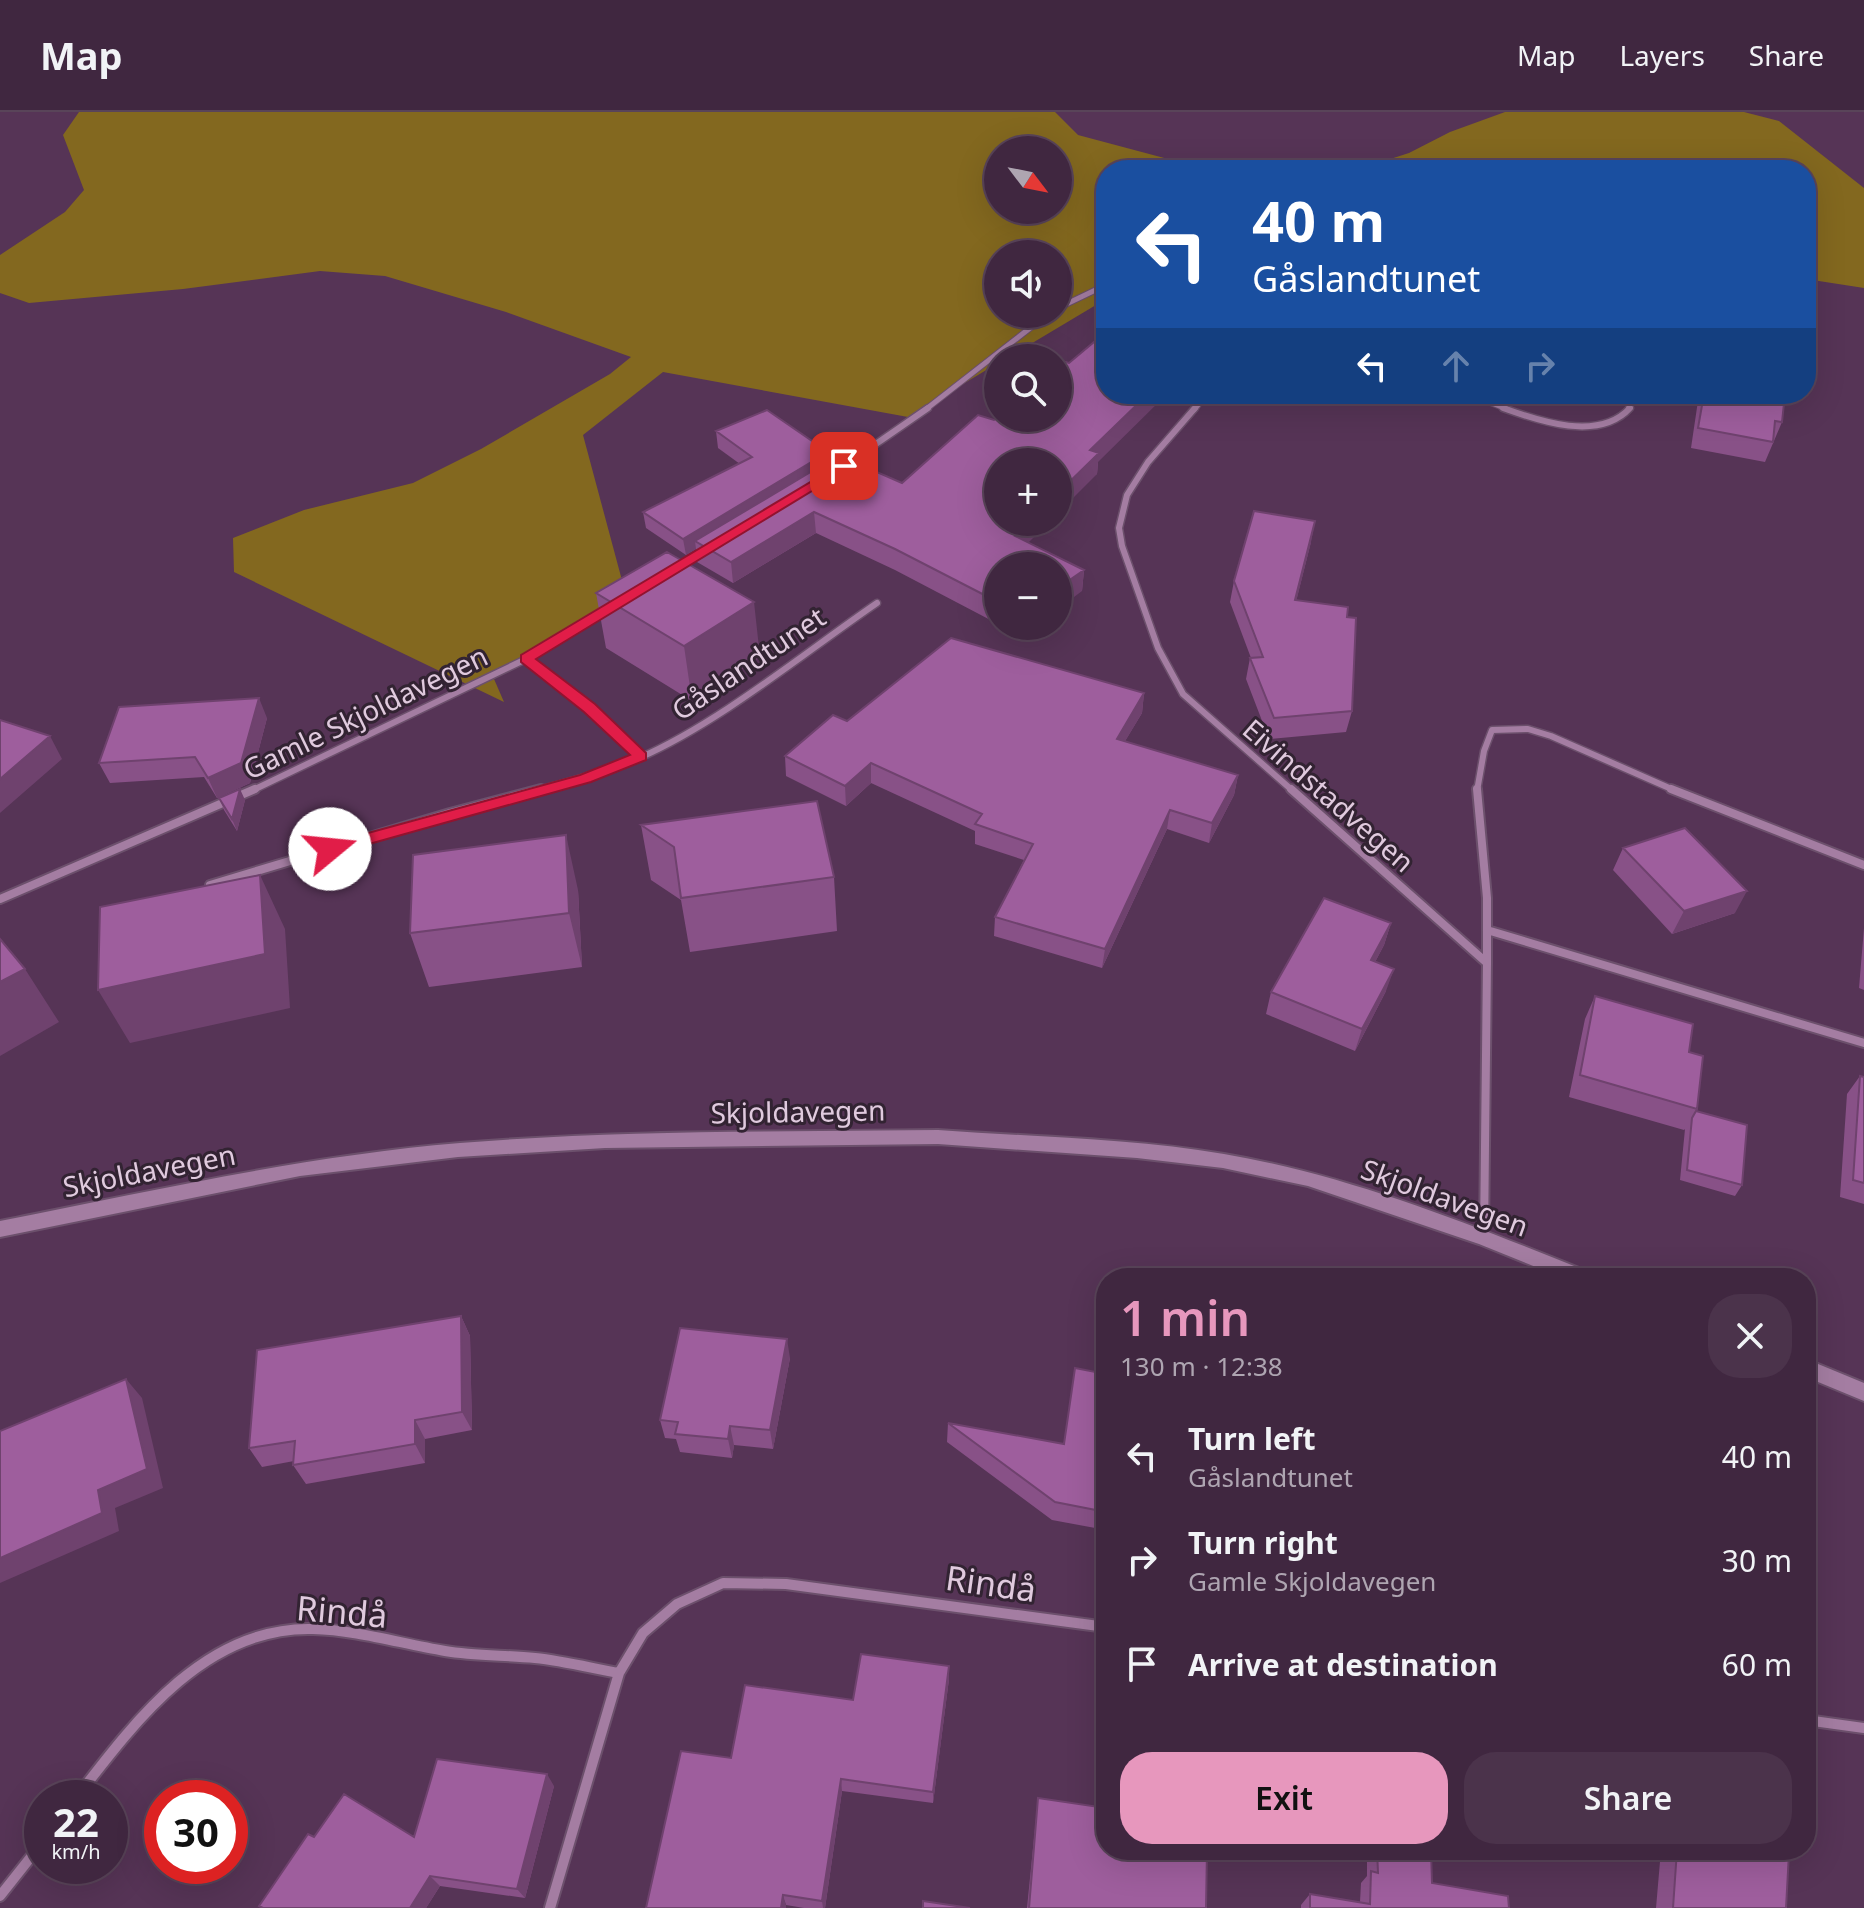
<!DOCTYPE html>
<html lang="en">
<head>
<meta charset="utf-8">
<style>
	body { margin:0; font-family:"Noto Sans",sans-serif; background:#4b334b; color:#f1f3f6; height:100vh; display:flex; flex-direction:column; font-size:30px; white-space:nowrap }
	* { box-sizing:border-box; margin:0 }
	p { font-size:26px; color:#aea5b1 }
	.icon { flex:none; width:44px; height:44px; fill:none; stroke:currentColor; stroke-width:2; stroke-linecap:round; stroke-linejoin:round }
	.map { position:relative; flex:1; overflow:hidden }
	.details { position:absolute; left:1096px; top:1156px; width:720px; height:592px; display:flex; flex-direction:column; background:#402740; border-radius:32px; box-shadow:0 8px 32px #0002,0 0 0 2px #594459 }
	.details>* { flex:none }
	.banner { position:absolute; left:1096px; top:48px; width:720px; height:244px; border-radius:32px; box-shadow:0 8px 32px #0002,0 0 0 2px #594459; background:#1a4fa0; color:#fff; overflow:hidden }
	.needle { width:52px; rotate:122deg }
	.controls { position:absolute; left:984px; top:24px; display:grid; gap:16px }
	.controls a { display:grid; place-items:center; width:88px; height:88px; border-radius:50%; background:#402740; box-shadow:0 8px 32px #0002,0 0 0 2px #594459; font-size:40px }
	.speed { position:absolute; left:24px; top:1668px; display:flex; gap:16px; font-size:40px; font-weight:700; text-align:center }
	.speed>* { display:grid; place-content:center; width:104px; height:104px; border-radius:50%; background:#402740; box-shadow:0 8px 32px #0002,0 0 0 2px #594459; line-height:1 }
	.speed small { font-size:20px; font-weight:400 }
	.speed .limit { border:12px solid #d22; background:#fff; color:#111 }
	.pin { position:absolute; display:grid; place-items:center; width:68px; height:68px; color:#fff; margin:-34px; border-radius:16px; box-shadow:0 4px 12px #0006 }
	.me { position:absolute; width:88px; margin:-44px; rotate:73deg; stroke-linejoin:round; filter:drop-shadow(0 0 6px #0008) }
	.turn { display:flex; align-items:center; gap:28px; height:168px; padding:0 24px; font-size:36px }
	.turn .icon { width:104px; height:104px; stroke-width:2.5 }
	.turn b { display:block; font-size:56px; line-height:68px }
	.lanes { display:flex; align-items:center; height:76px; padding:0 24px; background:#0003; justify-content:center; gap:40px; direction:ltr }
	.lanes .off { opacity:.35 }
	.round { display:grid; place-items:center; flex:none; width:84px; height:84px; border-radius:32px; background:#4b334b }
	.head { display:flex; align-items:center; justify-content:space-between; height:136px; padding:0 24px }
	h1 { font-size:48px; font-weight:600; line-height:60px; color:#e797bd }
	.primary-button { display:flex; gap:16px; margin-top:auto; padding:16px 24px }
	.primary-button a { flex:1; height:92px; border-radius:32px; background:#e797bd; color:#111; font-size:32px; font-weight:600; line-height:92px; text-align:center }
	.primary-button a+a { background:#4b334b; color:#f1f3f6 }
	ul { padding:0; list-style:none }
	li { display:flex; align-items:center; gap:24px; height:104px; padding:0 24px }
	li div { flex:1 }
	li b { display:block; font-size:30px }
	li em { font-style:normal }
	header { display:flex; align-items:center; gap:48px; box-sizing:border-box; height:112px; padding:0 40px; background:#402740; border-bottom:2px solid #594459 }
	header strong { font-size:38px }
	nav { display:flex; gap:44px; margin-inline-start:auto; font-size:28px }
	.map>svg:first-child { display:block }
</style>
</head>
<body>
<header>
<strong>Map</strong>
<nav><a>Map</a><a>Layers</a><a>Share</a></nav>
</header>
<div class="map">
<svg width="1864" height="1796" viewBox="0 0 1864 1796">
	<rect width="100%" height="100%" fill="#563456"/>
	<path fill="#83681f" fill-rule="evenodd" d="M 79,0 L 1055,0 L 1078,23 L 1198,55 L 1228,58 L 1106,58 L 1106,187 L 1007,246 L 998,246 L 998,251 L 908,305 L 663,260 L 583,323 L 627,487 L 494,567 L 504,590 L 234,460 L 233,426 L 304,398 L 413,371 L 481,337 L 610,262 L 631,245 L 506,200 L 385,164 L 320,159 L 183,177 L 29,191 L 0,181 L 0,143 L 65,100 L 84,78 L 63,23 ZM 998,38 L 1058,38 L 1058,98 L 998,98 ZM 998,142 L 1058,142 L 1058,202 L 998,202 Z
		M 1505,0 L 1744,0 L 1779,9 L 1864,76 L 1864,176 L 1806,167 L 1806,58 L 1356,58 L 1409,41 L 1450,20 Z"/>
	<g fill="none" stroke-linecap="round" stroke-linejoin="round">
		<defs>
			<path id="street-far3" d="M 1058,196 L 1106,173
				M 1470,282 L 1509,298
				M 925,298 L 1048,202
				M 1194,298 L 1198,293
				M 1628,298 L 1633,282"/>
			<path id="street-far2" d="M 1195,296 L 1148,350 L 1127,383 L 1119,416 L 1122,434 L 1158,536 L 1183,582 L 1293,679
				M 1503,296 C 1539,309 1599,330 1630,296
				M 844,354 L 928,296
				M 676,455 L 706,438
				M 526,547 L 590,596 L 641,645
				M 251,679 L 524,548 L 606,497
				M 534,679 C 570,670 605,660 639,646 C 719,611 804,541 877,491
				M 1477,679 L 1484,639 L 1492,618 L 1528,617 L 1551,624 L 1676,679"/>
			<path id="street-far1" d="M 1291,677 L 1487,851 L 1484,1126
				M 1477,677 L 1487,786 L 1487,851
				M 1671,677 L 1864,753
				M 210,773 L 450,701 L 541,677
				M 0,787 L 255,677
				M 1487,818 L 1864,931"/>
			<path id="street" d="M 1806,1608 L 1864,1616
				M 76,1686 C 135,1609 206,1514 313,1517 C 357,1518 402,1532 445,1539 C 475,1544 505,1543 535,1546 C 564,1549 591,1556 619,1561
				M 0,1784 L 42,1731
				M 550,1796 L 619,1561 L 643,1521 L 677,1492 L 723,1471 L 786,1472 L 1106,1515"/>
			<path id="secondary" d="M 938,1018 C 1033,1025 1130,1026 1224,1042 C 1349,1063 1472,1113 1589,1160 L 1592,1166 L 1563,1166 L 1479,1132 L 1308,1074 L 1223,1056 L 1137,1046 L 938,1032 L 605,1036 L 458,1045 L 300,1064 L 0,1125 L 0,1109 C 152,1079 304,1044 460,1031 C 619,1018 779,1020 938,1018 Z
				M 1806,1247 L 1864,1271 L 1864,1289 L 1806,1265 Z"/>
		</defs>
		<use href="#street-far3" stroke="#6c506c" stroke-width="7"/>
		<use href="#street-far2" stroke="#6c506c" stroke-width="9"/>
		<use href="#street-far1" stroke="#6c506c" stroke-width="12"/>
		<use href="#street" stroke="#6c506c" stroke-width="14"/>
		<use href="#secondary" stroke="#6c506c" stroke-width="4"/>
		<use href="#street-far3" stroke="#a47da2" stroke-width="5"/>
		<use href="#street-far2" stroke="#a47da2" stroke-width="6"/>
		<use href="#street-far1" stroke="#a47da2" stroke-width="8"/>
		<use href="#street" stroke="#a47da2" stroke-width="10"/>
		<use href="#secondary" fill="#a47da2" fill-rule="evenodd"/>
	</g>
	<path fill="#885187" d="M 1536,282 L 1603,282 L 1538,286 Z
		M 1699,282 L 1785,282 L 1782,310 L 1765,350 L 1691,336 Z
		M 716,319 L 828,340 L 829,349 L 870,364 L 902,371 L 1098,350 L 1097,362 L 998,410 L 1049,410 L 1028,430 L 1084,458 L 1082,479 L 998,454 L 998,512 L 895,458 L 816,421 L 733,471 L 697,450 L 696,437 L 686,443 L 646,416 L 643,400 L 740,352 L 718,336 Z
		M 1311,430 L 1296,489 L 1347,505 L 1352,599 L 1346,620 L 1269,627 L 1246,567 L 1250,546 L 1251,546 L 1230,490 L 1234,469 Z
		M 596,481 L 760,545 L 692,589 L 606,536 Z
		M 1002,514 L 1035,514 L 1021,524 Z
		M 1144,581 L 1142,601 L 1125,629 L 1238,663 L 1234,683 L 1209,731 L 1167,717 L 1102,856 L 994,824 L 995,805 L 1024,748 L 975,732 L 975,719 L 871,671 L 846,694 L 786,664 L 785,644 L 847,609 Z
		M 267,606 L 250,671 L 217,686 L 204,665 L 110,671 L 99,651 Z
		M 219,686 L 245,688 L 237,719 L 224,698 Z
		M 641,713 L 834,765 L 837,819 L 690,840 L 681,788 L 651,768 Z
		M 1623,736 L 1735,801 L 1672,822 L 1613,758 Z
		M 578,778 L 582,855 L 429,875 L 410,821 Z
		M 1391,811 L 1384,833 L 1375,850 L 1386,879 L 1355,939 L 1266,902 L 1271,880 Z
		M 1864,816 L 1864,878 L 1859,876 Z
		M 1595,884 L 1697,997 L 1696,999 L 1742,1073 L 1735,1084 L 1680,1068 L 1685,1017 L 1684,1018 L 1569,985 L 1585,907 Z
		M 1860,964 L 1864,965 L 1864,1092 L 1840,1085 L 1847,982 Z
		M 461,1204 L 470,1224 L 472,1318 L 425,1327 L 425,1351 L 306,1372 L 293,1353 L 294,1349 L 262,1355 L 249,1336 Z
		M 790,1246 L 773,1337 L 734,1333 L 732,1346 L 680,1340 L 676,1327 L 665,1326 L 660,1308 Z
		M 1106,1262 L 1106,1418 L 1052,1408 L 947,1330 L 948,1311 L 1064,1332 Z
		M 949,1567 L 933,1691 L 842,1679 L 825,1796 L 804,1796 L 786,1793 L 731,1646 L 853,1588 Z
		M 554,1674 L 525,1786 L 440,1774 L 426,1796 L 262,1796 L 314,1725 L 414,1725 Z
		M 1038,1686 L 1206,1796 L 1027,1796 Z
		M 1367,1738 L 1431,1738 L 1432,1771 L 1509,1796 L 1301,1796 L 1301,1793 L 1310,1782 L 1360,1790 L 1361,1771 L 1367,1764 Z
		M 1661,1738 L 1776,1738 L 1786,1796 L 1656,1796 Z"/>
	<path fill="#6f426e" d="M 1148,282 L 1167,282 L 1098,350 L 1097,362 L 1058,401 L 1058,381 L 1090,338 Z
		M 828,340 L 829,356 L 695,429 L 696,437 L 686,443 L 683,427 Z
		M 814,400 L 816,421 L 733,471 L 731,450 Z
		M 1315,409 L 1311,430 L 1291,510 L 1295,488 Z
		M 1029,410 L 1049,410 L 1014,445 L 1015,424 Z
		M 1084,458 L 1082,479 L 1058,497 L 1058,476 Z
		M 754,490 L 760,545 L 692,589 L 684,534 Z
		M 1022,514 L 1035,514 L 1021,524 Z
		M 1144,581 L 1142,601 L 1115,646 L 1117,627 Z
		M 259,586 L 267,606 L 250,671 L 217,686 L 208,666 Z
		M 50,624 L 62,647 L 0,701 L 0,667 Z
		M 871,651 L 871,671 L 846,694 L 845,674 Z
		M 1238,663 L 1234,683 L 1209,731 L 1212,711 Z
		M 240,677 L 245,688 L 237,719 L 232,707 Z
		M 1170,698 L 1167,717 L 1102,856 L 1105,837 Z
		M 566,723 L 578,778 L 582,855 L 569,801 Z
		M 260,763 L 285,817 L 290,896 L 130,931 L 98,878 Z
		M 1747,779 L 1735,801 L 1672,822 L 1684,799 Z
		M 1391,811 L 1384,833 L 1364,871 L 1371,848 Z
		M 25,857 L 59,910 L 0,944 L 0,870 Z
		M 1394,857 L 1386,879 L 1355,939 L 1362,917 Z
		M 461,1204 L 470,1224 L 472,1318 L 462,1300 Z
		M 787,1227 L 790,1246 L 773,1337 L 770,1318 Z
		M 126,1267 L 142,1286 L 163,1376 L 115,1396 L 119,1419 L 0,1471 L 0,1446 L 98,1378 Z
		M 415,1308 L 425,1327 L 425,1351 L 415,1332 Z
		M 730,1314 L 734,1333 L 732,1346 L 728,1327 Z
		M 949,1554 L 949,1567 L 933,1691 L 933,1680 Z
		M 547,1662 L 554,1674 L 525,1786 L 517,1777 Z
		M 841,1667 L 842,1679 L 825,1796 L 823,1796 L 822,1789 Z
		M 430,1764 L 440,1774 L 426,1796 L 410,1796 Z
		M 783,1783 L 786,1793 L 786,1796 L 781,1796 Z"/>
	<path fill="#9e5e9d" stroke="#6f426e" stroke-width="2" d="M 1106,220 L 1106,282 L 1148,282 L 1090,338 L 1099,341 L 1058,381 L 1058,350 L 998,350 L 998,410 L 1029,410 L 1015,424 L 1084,458 L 1058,476 L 1058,454 L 998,454 L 998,490 L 895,437 L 814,400 L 731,450 L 695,429 L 839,343 L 870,364 L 877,360 L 902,371 L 978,303 L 994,308 L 998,305 L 998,306 L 1058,306 L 1058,253 L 1062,249 L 1069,251 Z
		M 1704,282 L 1785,282 L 1782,310 L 1775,309 L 1773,330 L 1698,316 Z
		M 767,298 L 828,340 L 683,427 L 643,400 L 752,345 L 716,319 Z
		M 1254,399 L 1315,409 L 1295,488 L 1348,495 L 1347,505 L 1356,506 L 1352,599 L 1274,606 L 1250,546 L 1263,545 L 1234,469 Z
		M 667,440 L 754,490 L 684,534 L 596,481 Z
		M 951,526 L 1144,581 L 1117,627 L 1238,663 L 1212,711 L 1170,698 L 1105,837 L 995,805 L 1033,732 L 975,712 L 982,702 L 871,651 L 845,674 L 785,644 L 833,603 L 847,609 Z
		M 259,586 L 241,651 L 208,666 L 195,645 L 99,651 L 119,595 Z
		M 0,608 L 50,624 L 0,667 Z
		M 240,677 L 232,707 L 219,686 Z
		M 817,689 L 834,765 L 681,786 L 674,735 L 641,713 Z
		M 1685,716 L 1747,779 L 1684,799 L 1623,736 Z
		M 566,723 L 569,801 L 410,821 L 413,743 Z
		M 260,763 L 265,842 L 98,878 L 100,795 Z
		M 1324,786 L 1391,811 L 1371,848 L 1394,857 L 1362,917 L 1271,880 Z
		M 0,827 L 25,857 L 0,870 Z
		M 1595,884 L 1693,912 L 1689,940 L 1703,944 L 1697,997 L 1580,963 Z
		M 1860,964 L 1864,965 L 1864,1071 L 1853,1068 Z
		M 1696,999 L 1747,1013 L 1742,1073 L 1687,1058 L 1692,1006 Z
		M 461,1204 L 462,1300 L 415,1308 L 415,1332 L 293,1353 L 295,1329 L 249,1336 L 257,1238 Z
		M 680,1216 L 787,1227 L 770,1318 L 730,1314 L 728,1327 L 675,1322 L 678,1310 L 660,1308 Z
		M 1075,1256 L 1106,1262 L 1106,1400 L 1055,1390 L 948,1311 L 1064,1332 Z
		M 126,1267 L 147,1357 L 98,1378 L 102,1401 L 0,1446 L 0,1319 Z
		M 861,1542 L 949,1554 L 933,1680 L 841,1667 L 822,1789 L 783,1783 L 781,1796 L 646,1796 L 681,1639 L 731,1646 L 745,1573 L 853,1588 Z
		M 437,1647 L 547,1662 L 517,1777 L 430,1764 L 410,1796 L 263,1796 L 259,1794 L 308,1722 L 314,1725 L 344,1682 L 414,1725 Z
		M 1038,1686 L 1106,1696 L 1106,1738 L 1207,1738 L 1206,1796 L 1029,1796 Z
		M 1377,1738 L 1431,1738 L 1432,1771 L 1508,1784 L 1509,1796 L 1310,1796 L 1310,1782 L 1370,1792 L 1371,1759 L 1378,1761 Z
		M 1677,1738 L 1776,1738 L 1789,1741 L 1786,1796 L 1673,1796 Z
		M 923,1789 L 970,1796 L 923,1796 Z"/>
	<path fill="#e11d48" stroke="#92132f" stroke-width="2" d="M 844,350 L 850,354 L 848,357 L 536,547 L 595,592 L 646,641 L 646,648 L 591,670 L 330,743 L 324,741 L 322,737 L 324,733 L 580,663 L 630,643 L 584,600 L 521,550 L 521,543 Z"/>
	<g text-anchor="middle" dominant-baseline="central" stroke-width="6" stroke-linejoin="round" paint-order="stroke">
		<g font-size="28" fill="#e0cade" stroke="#322332">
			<text transform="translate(748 551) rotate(-34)">Gåslandtunet</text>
			<text transform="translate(365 600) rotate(-26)">Gamle Skjoldavegen</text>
			<text transform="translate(1329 683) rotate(41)">Eivindstadvegen</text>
			<text transform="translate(798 999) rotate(-1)">Skjoldavegen</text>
			<text transform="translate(149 1058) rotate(-11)">Skjoldavegen</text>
			<text transform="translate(1445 1085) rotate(20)">Skjoldavegen</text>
		</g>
		<g font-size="34" fill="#e0cade" stroke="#322332">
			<text transform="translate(991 1471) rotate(8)">Rindå</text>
			<text transform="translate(342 1499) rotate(5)">Rindå</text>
		</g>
	</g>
</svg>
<div class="controls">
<a><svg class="needle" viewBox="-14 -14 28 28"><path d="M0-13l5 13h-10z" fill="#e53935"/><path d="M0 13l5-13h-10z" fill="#aea5b1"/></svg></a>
<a><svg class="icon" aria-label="sound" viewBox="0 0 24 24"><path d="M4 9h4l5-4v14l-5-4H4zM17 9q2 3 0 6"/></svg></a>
<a><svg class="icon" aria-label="search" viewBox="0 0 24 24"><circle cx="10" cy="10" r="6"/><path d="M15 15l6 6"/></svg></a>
<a>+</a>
<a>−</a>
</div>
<div class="speed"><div>22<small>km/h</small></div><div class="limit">30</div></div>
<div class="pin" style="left:844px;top:354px;background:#d93025"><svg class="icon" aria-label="arrive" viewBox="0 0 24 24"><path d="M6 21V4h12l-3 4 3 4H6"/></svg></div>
<svg class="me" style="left:330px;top:737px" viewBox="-20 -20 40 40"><circle r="19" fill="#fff"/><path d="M0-13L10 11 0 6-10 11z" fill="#e11d48"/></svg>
<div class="banner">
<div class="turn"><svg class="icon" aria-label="left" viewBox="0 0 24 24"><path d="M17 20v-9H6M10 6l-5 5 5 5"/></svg><div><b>40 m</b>Gåslandtunet</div></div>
<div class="lanes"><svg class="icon" aria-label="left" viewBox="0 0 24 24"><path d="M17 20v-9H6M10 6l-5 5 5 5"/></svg><svg class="icon off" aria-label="ahead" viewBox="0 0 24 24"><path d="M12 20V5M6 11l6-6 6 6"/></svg><svg class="icon off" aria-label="right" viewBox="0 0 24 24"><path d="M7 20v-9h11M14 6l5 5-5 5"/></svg></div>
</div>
<section class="details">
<div class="head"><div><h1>1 min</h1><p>130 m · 12:38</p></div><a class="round"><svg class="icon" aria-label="close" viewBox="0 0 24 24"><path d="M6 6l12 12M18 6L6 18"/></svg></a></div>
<ul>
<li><svg class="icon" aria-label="left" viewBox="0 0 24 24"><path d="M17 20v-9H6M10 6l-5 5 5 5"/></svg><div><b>Turn left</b><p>Gåslandtunet</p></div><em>40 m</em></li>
<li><svg class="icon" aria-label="right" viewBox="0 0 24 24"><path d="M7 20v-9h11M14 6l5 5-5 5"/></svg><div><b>Turn right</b><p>Gamle Skjoldavegen</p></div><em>30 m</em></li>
<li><svg class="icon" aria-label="arrive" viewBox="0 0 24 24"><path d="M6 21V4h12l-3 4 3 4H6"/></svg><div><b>Arrive at destination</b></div><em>60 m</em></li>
</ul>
<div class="primary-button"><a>Exit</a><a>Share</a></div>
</section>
</div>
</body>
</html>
